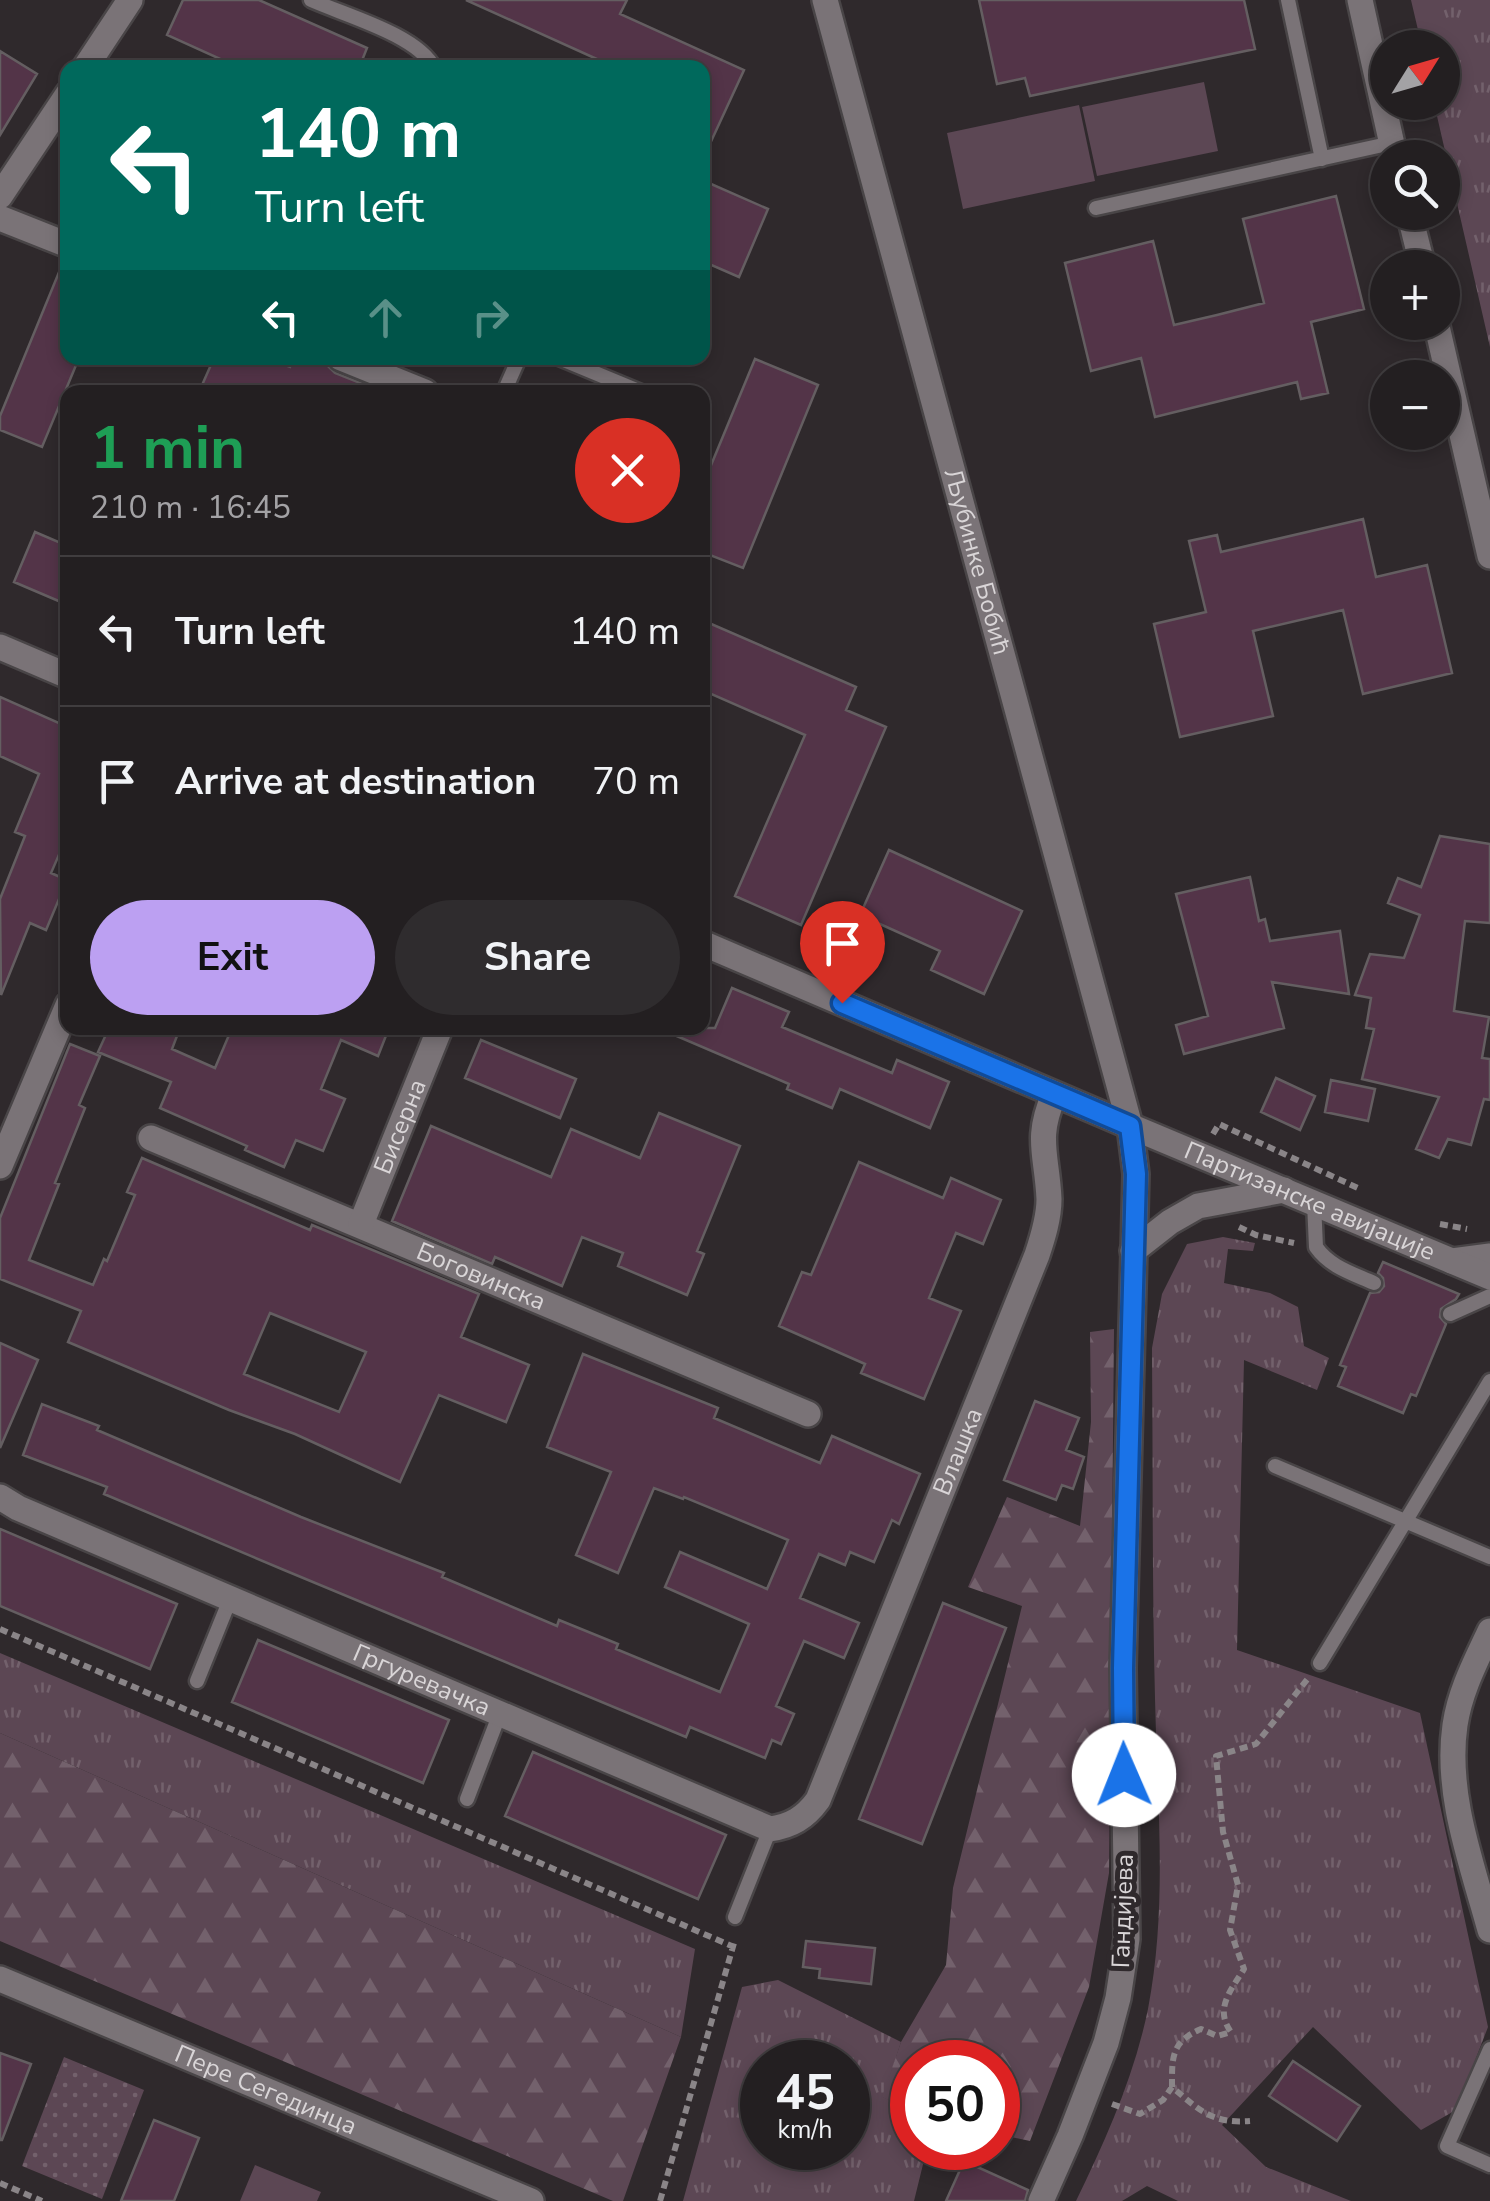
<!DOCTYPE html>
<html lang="en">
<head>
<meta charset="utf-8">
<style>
	body { margin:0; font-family:"Nunito Sans",sans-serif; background:#2f2c2e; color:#f1f3f6; height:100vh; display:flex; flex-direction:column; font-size:38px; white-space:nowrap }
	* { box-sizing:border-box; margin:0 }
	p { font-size:32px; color:#a3a2a5 }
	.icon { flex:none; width:55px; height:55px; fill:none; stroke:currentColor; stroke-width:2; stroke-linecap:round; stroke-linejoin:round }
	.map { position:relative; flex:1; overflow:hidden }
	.panel { position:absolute; left:60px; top:385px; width:650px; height:650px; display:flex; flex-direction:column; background:#231f21; border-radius:20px; box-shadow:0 5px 15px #0003,0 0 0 2px #403d3f }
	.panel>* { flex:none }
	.banner { position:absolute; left:60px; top:60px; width:650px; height:305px; border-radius:20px; box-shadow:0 5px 15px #0003,0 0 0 2px #403d3f; background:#00695c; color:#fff; overflow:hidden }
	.needle { width:65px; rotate:53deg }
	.buttons { position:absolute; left:1370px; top:30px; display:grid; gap:20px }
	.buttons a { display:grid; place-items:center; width:90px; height:90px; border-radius:50%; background:#231f21; box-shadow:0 5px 15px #0003,0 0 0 2px #403d3f; font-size:50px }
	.speed { position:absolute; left:740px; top:2040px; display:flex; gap:20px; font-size:50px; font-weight:700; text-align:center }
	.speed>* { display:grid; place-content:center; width:130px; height:130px; border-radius:50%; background:#231f21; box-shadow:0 5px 15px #0003,0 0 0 2px #403d3f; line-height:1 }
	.speed small { font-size:25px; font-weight:400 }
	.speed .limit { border:15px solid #d22; background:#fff; color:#111 }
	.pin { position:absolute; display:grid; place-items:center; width:85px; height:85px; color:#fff; margin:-102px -42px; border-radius:50% 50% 50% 0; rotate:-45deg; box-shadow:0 0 10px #0007 }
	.pin .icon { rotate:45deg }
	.me { position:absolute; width:110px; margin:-55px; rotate:359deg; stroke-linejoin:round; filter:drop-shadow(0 0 8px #0008) }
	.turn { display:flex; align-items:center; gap:35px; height:210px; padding:0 30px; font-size:45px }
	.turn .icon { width:130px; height:130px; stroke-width:2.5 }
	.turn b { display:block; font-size:70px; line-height:85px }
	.lanes { display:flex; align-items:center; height:95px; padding:0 30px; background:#0003; justify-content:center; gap:50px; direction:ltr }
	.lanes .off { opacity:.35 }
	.round { display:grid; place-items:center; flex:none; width:105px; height:105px; border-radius:52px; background:#2f2c2e }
	.head { display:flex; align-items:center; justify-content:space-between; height:170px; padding:0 30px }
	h1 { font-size:60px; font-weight:700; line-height:75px; color:#1e9e55 }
	.primary-button { display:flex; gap:20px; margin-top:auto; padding:20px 30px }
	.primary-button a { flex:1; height:115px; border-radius:60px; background:#bca0f2; color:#111; font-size:40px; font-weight:700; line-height:115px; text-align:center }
	.primary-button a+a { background:#2f2c2e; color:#f1f3f6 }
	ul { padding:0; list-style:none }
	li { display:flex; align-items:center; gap:30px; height:150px; padding:0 30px; border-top:2px solid #403d3f }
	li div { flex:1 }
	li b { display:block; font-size:38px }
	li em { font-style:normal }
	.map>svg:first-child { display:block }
</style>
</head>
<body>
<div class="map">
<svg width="1490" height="2201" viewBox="0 0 1490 2201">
	<defs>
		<pattern id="grass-tufts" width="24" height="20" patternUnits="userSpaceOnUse" patternTransform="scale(2.5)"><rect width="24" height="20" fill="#5c4754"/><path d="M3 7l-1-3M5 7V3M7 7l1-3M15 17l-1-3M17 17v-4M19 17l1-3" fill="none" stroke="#73616c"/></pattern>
		<pattern id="forest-firs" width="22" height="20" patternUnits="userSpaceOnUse" patternTransform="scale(2.5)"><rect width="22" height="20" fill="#5c4754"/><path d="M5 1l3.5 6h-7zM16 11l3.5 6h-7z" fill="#73616c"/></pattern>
		<pattern id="park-dots" width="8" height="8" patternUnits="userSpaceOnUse" patternTransform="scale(2.5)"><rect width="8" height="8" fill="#5c4754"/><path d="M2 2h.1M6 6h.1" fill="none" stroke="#73616c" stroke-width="1.8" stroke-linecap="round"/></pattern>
	</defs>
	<rect width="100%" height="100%" fill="#2f292c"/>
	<path fill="url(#grass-tufts)" fill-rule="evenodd" d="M 1411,0 L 1490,0 L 1490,347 L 1434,103 L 1442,102 L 1442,48 L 1422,47 Z
		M 1223,1237 L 1255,1243 L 1253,1251 L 1228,1249 L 1224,1283 L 1270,1293 L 1298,1307 L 1304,1346 L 1329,1358 L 1317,1390 L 1244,1360 L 1237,1650 L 1420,1713 L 1488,2027 L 1456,2110 L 1421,2130 L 1313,2027 L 1222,2125 L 1266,2167 L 1351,2201 L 1178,2201 L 1147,2186 L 1122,2201 L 1076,2201 C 1106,2139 1134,2077 1148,2009 C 1168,1906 1157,1802 1155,1698 C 1152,1582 1153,1465 1152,1348 L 1162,1294 L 1187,1244 Z
		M 0,1653 L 695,1949 L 681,2037 L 0,1733 Z
		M 778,1980 L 901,2042 L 883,2097 L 912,2111 L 912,2148 L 927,2148 L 914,2201 L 683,2201 L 742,1987 ZM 762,2062 L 848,2062 L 848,2148 L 762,2148 Z"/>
	<path fill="url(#forest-firs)" d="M 1114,1329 L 1109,1873 L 1089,1987 L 1030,2141 L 998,2134 L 998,2062 L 912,2062 L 912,2111 L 882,2097 L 901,2042 L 946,1965 L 953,1888 L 1022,1606 L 968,1587 L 1007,1497 L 1080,1526 L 1091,1422 L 1090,1332 Z
		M 0,1733 L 681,2037 L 623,2201 L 613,2201 L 0,1941 Z"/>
	<path fill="url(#park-dots)" d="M 64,2057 L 144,2090 L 102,2199 L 22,2166 Z"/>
	<path fill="#5c4754" d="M 1204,82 L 1218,151 L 1097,176 L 1082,107 Z
		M 1079,105 L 1095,181 L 963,209 L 947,133 Z
		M 255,2165 L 321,2192 L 317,2201 L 240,2201 Z"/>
	<path fill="#533448" stroke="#645e61" stroke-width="2.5" fill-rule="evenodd" d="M 183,0 L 259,0 L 367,48 L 359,68 L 240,68 L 167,35 Z
		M 466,0 L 627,0 L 620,14 L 744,70 L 702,161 L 702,68 L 596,68 L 599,60 Z
		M 979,0 L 1244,0 L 1255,49 L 1030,96 L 1025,78 L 997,84 Z
		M 0,51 L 37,74 L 0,135 Z
		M 702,180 L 768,209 L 739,277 L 702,261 Z
		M 1336,196 L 1364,309 L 1311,322 L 1328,393 L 1301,399 L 1297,382 L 1155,417 L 1141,358 L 1091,371 L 1065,263 L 1153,241 L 1174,325 L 1217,315 L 1264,303 L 1243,219 Z
		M 64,260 L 68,261 L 68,358 L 79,358 L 42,447 L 0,430 L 0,416 Z
		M 214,358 L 267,358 L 290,367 L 294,358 L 307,358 L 327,365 L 335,373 L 383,392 L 199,392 Z
		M 755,359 L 818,385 L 743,568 L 702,552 L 702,487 Z
		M 1363,519 L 1376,577 L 1427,565 L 1452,673 L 1363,694 L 1343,610 L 1253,631 L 1273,716 L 1180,737 L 1154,624 L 1206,612 L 1189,541 L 1217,535 L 1221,552 Z
		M 35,532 L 68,546 L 68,605 L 14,582 Z
		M 702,620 L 856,687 L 846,710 L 886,727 L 801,925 L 735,896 L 805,735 L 702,690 Z
		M 0,697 L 68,727 L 68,834 L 51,873 L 67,880 L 46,930 L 30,923 L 1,995 L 0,899 L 25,836 L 15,832 L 39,774 L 0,756 Z
		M 1440,836 L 1490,844 L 1490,923 L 1465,921 L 1454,1011 L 1489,1017 L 1482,1058 L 1490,1059 L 1490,1100 L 1484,1099 L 1471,1145 L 1448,1139 L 1439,1158 L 1416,1149 L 1439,1097 L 1362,1079 L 1374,1029 L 1366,1028 L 1371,998 L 1355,995 L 1370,954 L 1404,958 L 1420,915 L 1388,903 L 1398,878 L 1421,887 Z
		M 889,850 L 1022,911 L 984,994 L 931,970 L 940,951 L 860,915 Z
		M 1250,877 L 1259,921 L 1265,919 L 1270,941 L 1340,931 L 1349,994 L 1272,982 L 1284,1028 L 1184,1054 L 1176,1025 L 1208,1016 L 1176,894 Z
		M 732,988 L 789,1012 L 782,1027 L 892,1073 L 897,1060 L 949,1082 L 930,1128 L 840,1089 L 832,1108 L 787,1089 L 789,1084 L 658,1028 L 715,1028 Z
		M 109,1028 L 180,1028 L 172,1049 L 215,1068 L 232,1028 L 389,1028 L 378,1056 L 341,1040 L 321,1089 L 345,1099 L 323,1151 L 296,1140 L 284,1167 L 245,1150 L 247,1146 L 160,1108 L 171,1082 L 98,1052 Z
		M 481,1040 L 576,1079 L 560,1118 L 465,1078 Z
		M 70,1044 L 100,1056 L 79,1105 L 85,1108 L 55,1183 L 59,1184 L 29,1260 L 93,1285 L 104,1259 L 107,1261 L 135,1195 L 127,1192 L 142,1158 L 310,1230 L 312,1225 L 479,1294 L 461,1337 L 529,1365 L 506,1422 L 439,1395 L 400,1482 L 295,1434 L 229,1410 L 68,1342 L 81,1311 L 0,1279 L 0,1218 ZM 270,1313 L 366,1352 L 339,1412 L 244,1374 Z
		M 1276,1078 L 1315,1096 L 1300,1130 L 1261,1112 Z
		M 1331,1080 L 1375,1089 L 1368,1121 L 1325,1112 Z
		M 659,1113 L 740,1146 L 697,1251 L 704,1254 L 687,1295 L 618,1266 L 623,1253 L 582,1237 L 562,1286 L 495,1257 L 492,1264 L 392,1221 L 431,1126 L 551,1177 L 571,1129 L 640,1158 Z
		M 859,1162 L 943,1198 L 951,1178 L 1001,1200 L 983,1244 L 956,1233 L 929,1298 L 961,1311 L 924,1399 L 861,1373 L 865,1364 L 779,1326 L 802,1272 L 811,1275 Z
		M 1383,1262 L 1459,1294 L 1456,1299 L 1441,1309 L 1440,1317 L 1446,1324 L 1416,1396 L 1411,1394 L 1403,1413 L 1338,1386 L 1346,1367 L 1340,1365 L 1370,1293 L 1379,1292 L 1384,1286 L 1383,1278 L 1378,1273 Z
		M 0,1343 L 38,1360 L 0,1448 Z
		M 583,1354 L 718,1408 L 714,1418 L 820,1463 L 832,1436 L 920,1474 L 899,1524 L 892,1520 L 874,1562 L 850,1552 L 845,1565 L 819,1554 L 800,1598 L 859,1623 L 844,1658 L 804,1641 L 776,1706 L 794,1714 L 781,1744 L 772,1740 L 765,1758 L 690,1727 L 686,1737 L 284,1570 L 104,1494 L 107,1487 L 23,1455 L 42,1404 L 99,1426 L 97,1430 L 301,1517 L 444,1573 L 442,1577 L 557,1626 L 559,1620 L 618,1644 L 616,1649 L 720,1692 L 749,1624 L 665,1587 L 680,1552 L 767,1589 L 788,1540 L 684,1497 L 683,1499 L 654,1488 L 618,1573 L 576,1555 L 611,1472 L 547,1447 Z
		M 1035,1401 L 1079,1418 L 1066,1450 L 1084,1457 L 1073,1489 L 1062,1485 L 1056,1500 L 1004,1480 Z
		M 0,1529 L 177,1604 L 150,1669 L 0,1606 Z
		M 943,1603 L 1006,1628 L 922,1844 L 859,1819 Z
		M 258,1640 L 449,1720 L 423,1783 L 232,1702 Z
		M 533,1752 L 726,1835 L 698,1899 L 505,1816 Z
		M 806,1941 L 875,1948 L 871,1984 L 819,1978 L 820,1969 L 803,1967 Z
		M 0,2053 L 31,2064 L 2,2140 L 0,2140 Z
		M 1293,2061 L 1360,2106 L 1337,2141 L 1269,2096 Z
		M 154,2120 L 199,2138 L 174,2201 L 121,2201 Z
		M 964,2161 L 1028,2190 L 1025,2201 L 946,2201 Z"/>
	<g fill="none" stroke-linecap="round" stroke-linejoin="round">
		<defs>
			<path id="service" d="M 311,0 C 344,15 418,35 434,68
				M 1288,0 L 1322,159
				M 1096,208 L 1392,143
				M 559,358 L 641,392
				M 504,392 L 519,358
				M 1314,1203 L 1316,1247 C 1330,1267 1352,1273 1374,1283
				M 1450,1314 L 1490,1296
				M 1275,1466 L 1490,1557
				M 1320,1663 L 1490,1381
				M 197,1681 L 231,1597
				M 467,1799 L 500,1713
				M 735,1917 L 770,1829
				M 1490,2049 L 1447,2146 L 1490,2165"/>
			<g id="minor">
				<path d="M 1360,0 L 1395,158"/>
				<path d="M 85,68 L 130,0"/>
				<path d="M 0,196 L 68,94"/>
				<path d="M 1409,212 L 1423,268"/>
				<path d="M 0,218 L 68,245"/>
				<path d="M 1436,322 L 1490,556"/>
				<path d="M 341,358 L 425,392"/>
				<path d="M 0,647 L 68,676"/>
				<path d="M 702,943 L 1130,1126"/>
				<path id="s1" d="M 151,1138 L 808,1414"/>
				<path d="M 0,1166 L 68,1005"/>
				<path id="s2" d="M 361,1224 L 440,1028"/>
				<path d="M 1452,1261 L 1490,1256"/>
				<path id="s3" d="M 0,1497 L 18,1508 L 770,1829 C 791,1826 805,1818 818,1800 L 1037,1255 C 1043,1237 1049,1218 1049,1199 C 1047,1154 1035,1139 1054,1095"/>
				<path d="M 1490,1631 C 1476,1661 1460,1691 1455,1725 C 1445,1794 1472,1864 1490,1930"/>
				<path id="s4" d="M 0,1979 L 531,2201"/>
			</g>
			<g id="tertiary">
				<path id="s5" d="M 1130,1126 L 1490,1277"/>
			</g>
			<g id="secondary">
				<path id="s6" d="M 825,0 L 1130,1126 L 1136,1174 L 1123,1668 L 1127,1939 L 1118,1998 L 1106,2043 L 1070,2136 L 1041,2201"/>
				<path d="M 1133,1251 L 1170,1222 L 1198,1206 L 1284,1190"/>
			</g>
		</defs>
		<use href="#service" stroke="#494547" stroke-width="19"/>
		<use href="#minor" stroke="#494547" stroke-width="30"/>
		<use href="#tertiary" stroke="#494547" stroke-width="30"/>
		<use href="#secondary" stroke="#494547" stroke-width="30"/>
		<path stroke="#8a8588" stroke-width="6" stroke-dasharray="8 5" stroke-linecap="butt" d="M 1213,1134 L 1219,1124 L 1360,1189
			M 1440,1224 L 1467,1229
			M 1239,1227 L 1256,1235 L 1294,1243
			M 0,1629 L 734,1947
			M 1172,2087 C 1172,2057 1171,2042 1201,2029 L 1217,2036 L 1231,2032 C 1214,2009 1231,1990 1244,1969 L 1230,1930 L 1238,1885 L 1223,1832 L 1216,1756 L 1256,1744 L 1310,1676
			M 1112,2104 L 1140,2114 L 1163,2100 L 1172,2087 C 1199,2110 1212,2124 1250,2121
			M 0,2183 L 42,2201
			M 660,2201 L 734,1943"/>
		<use href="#service" stroke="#7a7377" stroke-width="14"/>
		<use href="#minor" stroke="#7a7377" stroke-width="25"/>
		<use href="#tertiary" stroke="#7a7377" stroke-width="25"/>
		<use href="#secondary" stroke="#7a7377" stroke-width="25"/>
	</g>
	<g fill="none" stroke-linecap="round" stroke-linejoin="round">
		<defs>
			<path id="route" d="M 842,1003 L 1130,1126 L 1136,1174 L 1123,1668 L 1124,1775"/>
		</defs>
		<use href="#route" stroke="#114b97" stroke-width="25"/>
		<use href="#route" stroke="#1a73e8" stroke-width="18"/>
	</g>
	<g text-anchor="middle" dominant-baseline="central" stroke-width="10" stroke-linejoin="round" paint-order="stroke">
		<g font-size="25" fill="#d9d5d7" stroke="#2f292c">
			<text stroke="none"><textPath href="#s6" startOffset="582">Љубинке Бобић</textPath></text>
			<text stroke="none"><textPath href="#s2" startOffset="105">Бисерна</textPath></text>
			<text stroke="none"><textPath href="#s5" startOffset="195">Партизанске авијације</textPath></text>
			<text stroke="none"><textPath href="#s1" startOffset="358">Боговинска</textPath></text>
			<text stroke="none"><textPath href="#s3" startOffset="1272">Влашка</textPath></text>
			<text stroke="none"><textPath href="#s3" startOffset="460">Гргуревачка</textPath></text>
			<text transform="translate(1123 1911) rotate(-88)">Гандијева</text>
			<text stroke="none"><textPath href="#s4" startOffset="288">Пере Сегединца</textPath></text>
		</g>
	</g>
</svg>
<div class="buttons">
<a><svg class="needle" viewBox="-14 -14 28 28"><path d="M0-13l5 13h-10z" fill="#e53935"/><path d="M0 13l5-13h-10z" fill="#a3a2a5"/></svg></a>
<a><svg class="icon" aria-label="search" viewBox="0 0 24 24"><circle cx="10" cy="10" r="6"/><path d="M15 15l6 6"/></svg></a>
<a>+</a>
<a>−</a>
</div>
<div class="speed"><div>45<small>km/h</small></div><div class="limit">50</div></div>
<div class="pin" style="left:842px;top:1003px;background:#d93025"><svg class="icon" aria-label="arrive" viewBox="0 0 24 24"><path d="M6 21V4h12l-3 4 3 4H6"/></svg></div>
<svg class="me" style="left:1124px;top:1775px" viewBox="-20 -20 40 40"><circle r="19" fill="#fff"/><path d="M0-13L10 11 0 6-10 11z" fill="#1a73e8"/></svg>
<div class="banner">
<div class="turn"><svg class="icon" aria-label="left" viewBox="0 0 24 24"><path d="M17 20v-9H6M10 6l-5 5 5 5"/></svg><div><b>140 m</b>Turn left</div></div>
<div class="lanes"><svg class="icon" aria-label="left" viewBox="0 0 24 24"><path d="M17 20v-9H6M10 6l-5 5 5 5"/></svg><svg class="icon off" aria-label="ahead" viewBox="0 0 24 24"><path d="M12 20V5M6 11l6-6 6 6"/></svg><svg class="icon off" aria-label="right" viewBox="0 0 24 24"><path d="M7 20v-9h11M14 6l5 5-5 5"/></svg></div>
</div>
<section class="panel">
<div class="head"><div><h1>1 min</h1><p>210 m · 16:45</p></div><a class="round" style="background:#d93025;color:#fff"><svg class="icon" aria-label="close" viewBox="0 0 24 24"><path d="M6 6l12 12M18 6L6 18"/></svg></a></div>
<ul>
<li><svg class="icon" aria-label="left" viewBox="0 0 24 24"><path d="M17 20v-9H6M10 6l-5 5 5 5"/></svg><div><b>Turn left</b></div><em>140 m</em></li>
<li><svg class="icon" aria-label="arrive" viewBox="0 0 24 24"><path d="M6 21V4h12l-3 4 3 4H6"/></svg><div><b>Arrive at destination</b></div><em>70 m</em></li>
</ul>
<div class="primary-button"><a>Exit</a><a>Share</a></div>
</section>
</div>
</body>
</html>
